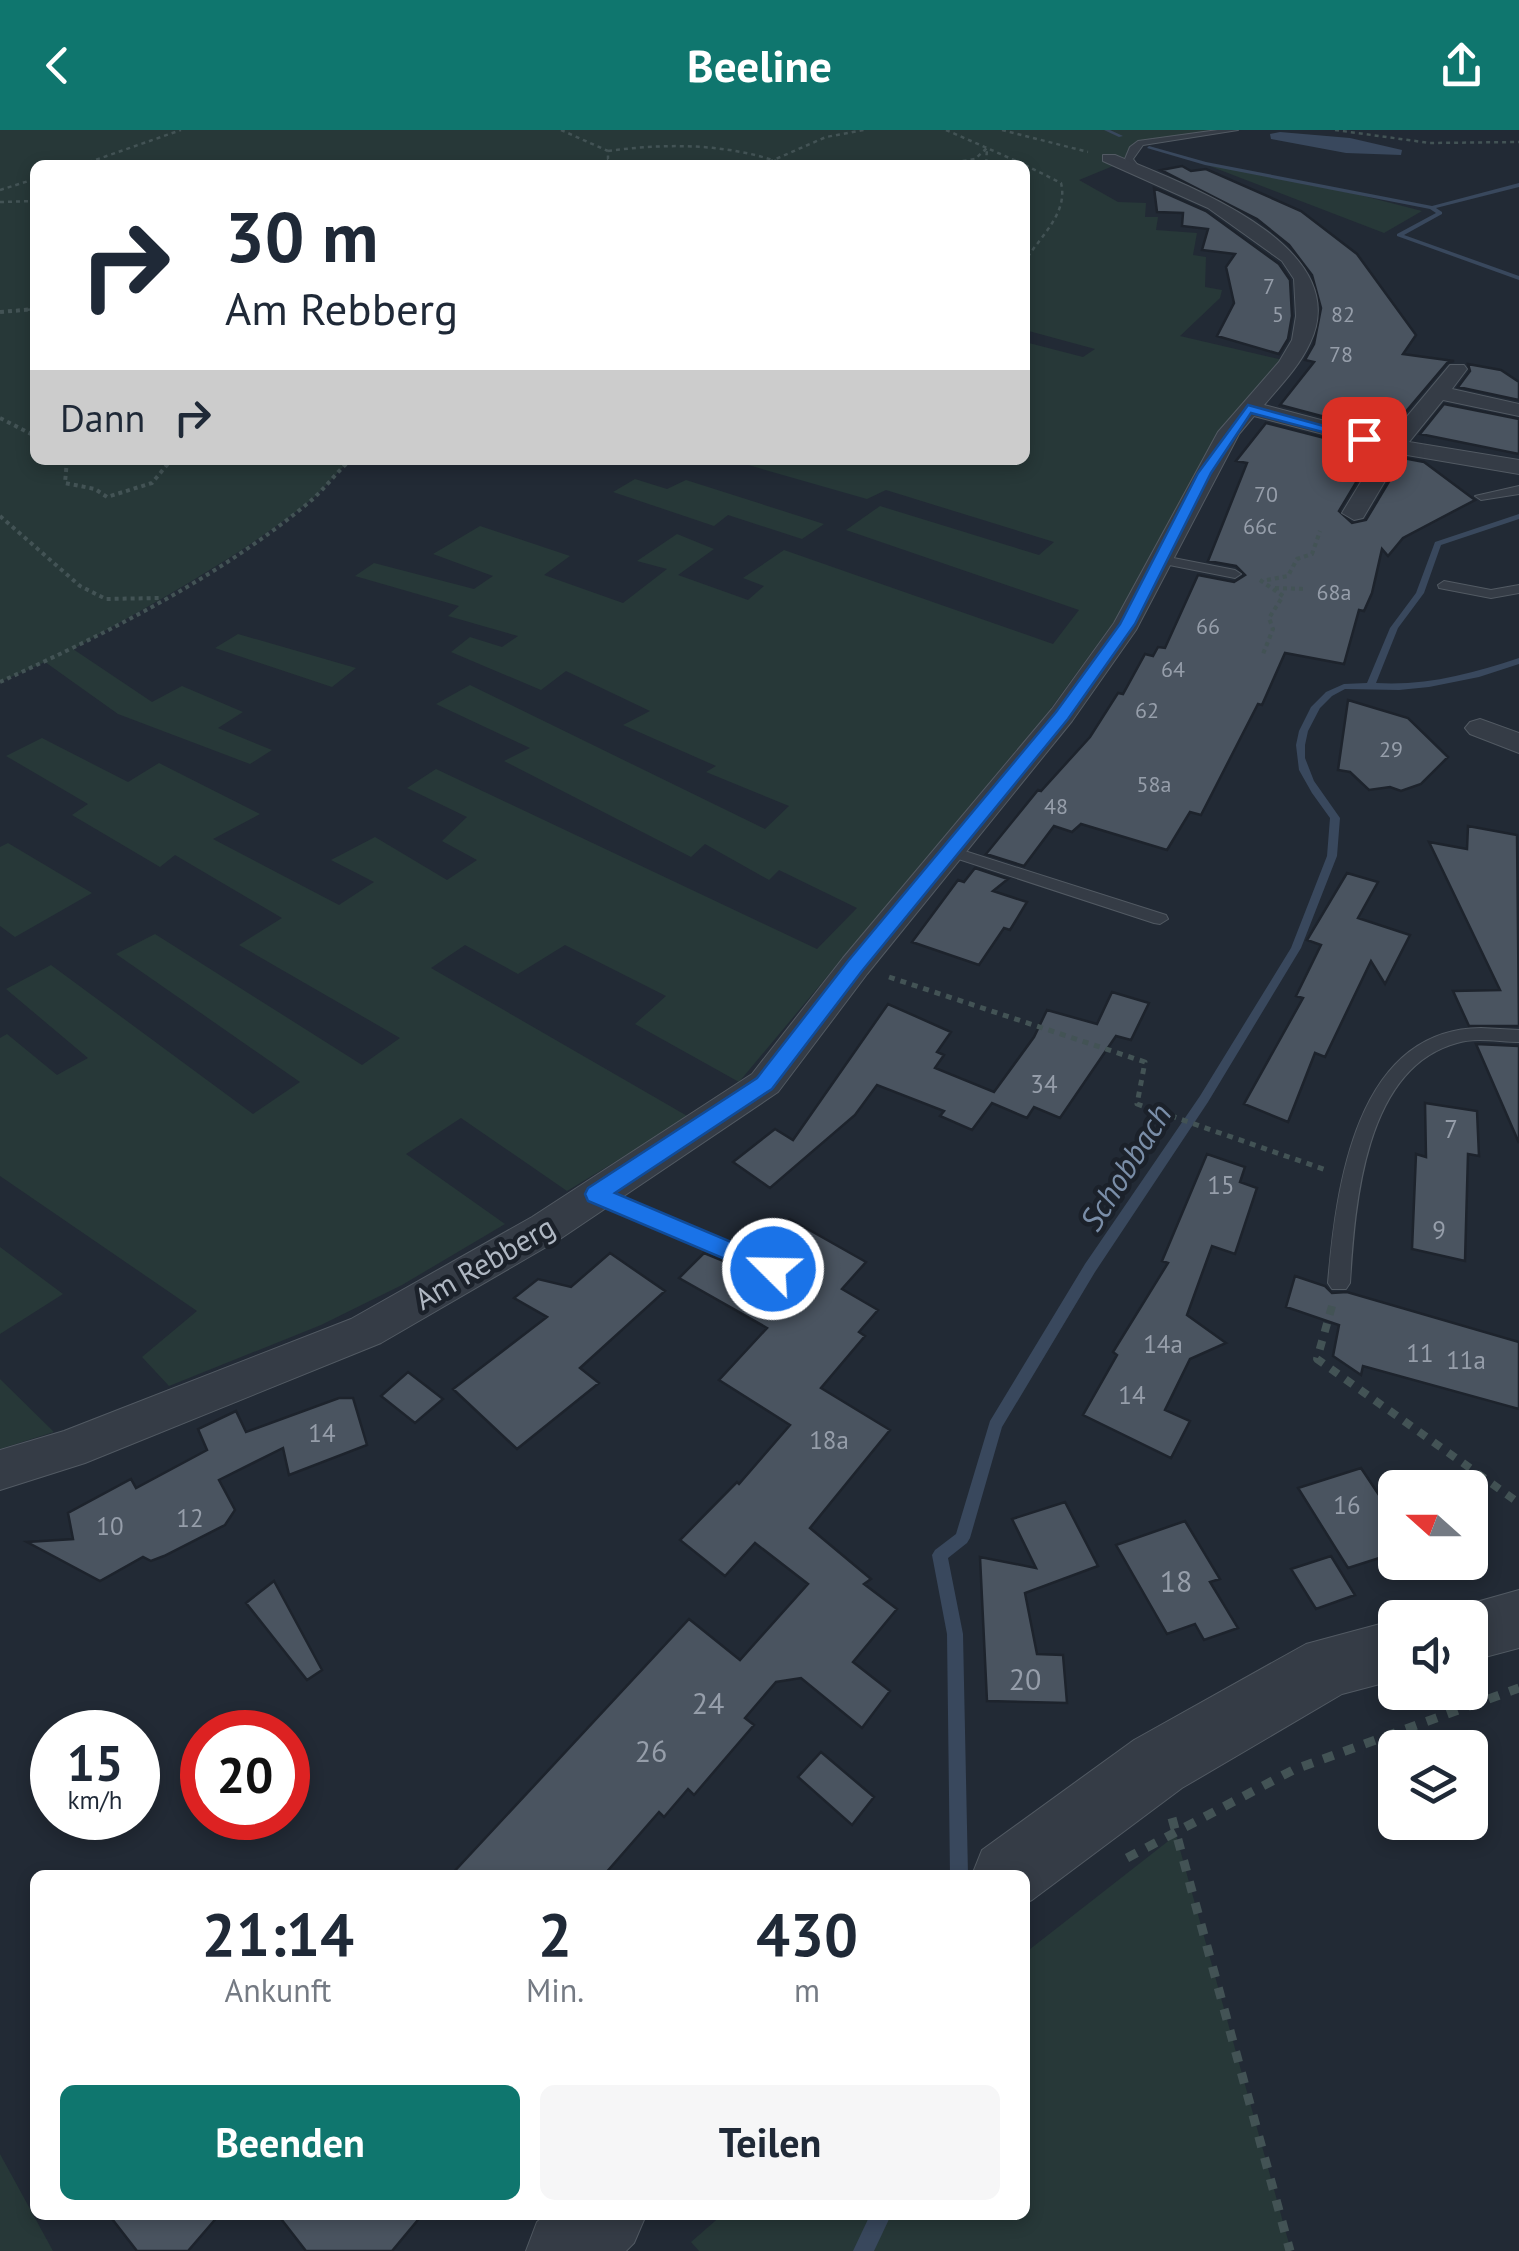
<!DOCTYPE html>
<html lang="de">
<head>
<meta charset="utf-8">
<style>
	body { margin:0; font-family:"PT Sans",sans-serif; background:#f6f6f7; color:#1f2937; height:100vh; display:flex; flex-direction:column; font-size:38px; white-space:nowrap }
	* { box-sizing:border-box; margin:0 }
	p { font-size:32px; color:#747a83 }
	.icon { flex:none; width:55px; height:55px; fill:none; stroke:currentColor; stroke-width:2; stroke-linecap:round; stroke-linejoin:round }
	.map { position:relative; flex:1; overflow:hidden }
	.details { position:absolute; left:30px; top:1740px; width:1000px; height:350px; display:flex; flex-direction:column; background:#fff; border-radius:15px; box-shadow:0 5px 15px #0003 }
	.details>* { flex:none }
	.banner { position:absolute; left:30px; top:30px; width:1000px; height:305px; border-radius:15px; box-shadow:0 5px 15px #0003; background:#fff; color:#1f2937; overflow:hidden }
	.needle { width:65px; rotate:291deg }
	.fabs { position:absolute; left:1378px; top:1340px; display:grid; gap:20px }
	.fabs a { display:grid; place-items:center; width:110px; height:110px; border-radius:15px; background:#fff; box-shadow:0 5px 15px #0003; font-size:50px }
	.speed { position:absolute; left:30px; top:1580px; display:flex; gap:20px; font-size:50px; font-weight:700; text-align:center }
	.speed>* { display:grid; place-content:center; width:130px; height:130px; border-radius:50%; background:#fff; box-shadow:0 5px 15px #0003; line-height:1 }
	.speed small { font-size:25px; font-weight:400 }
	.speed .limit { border:15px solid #d22; background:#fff; color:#111 }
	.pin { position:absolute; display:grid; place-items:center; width:85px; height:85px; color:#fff; margin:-42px; border-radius:20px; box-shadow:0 5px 15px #0006 }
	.me { position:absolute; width:110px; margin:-55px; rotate:293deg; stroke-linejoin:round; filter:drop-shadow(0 0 8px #0008) }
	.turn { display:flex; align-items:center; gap:35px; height:210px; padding:0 30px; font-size:45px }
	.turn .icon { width:130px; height:130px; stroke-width:2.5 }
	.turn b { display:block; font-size:70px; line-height:85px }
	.then { display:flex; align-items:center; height:95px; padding:0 30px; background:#0003; gap:20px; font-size:38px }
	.eta { display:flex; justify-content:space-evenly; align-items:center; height:170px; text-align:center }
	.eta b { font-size:60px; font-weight:800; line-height:70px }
	.button { display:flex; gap:20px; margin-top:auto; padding:20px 30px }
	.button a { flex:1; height:115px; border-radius:15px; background:#0f766e; color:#fff; font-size:40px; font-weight:800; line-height:115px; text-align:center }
	.button a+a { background:#f6f6f7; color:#1f2937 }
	header { display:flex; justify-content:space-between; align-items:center; height:130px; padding:0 30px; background:#0f766e; color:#fff; font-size:45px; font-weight:800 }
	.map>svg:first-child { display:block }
</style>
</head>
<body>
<header><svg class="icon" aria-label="back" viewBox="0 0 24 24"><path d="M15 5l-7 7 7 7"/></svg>Beeline<svg class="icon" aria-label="share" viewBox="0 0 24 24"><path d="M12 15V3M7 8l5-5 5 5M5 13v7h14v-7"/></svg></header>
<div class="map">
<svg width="1519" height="2121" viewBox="0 0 1519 2121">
	<rect width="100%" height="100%" fill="#222a35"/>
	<path fill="#273838" d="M 0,0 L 1234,0 L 1141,13 L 1130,29 L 1079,50 L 1118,72 L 1146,73 L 1145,87 L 1158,87 L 1156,100 L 1197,103 L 1193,125 L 1206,127 L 1205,157 L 1222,160 L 1220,168 L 1180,206 L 1287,231 L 1116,489 L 1049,581 L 739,952 L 635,894 L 666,866 L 565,815 L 518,844 L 465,815 L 431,838 L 689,987 L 567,1061 L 461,988 L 406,1024 L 505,1094 L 402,1155 L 321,1195 L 169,1256 L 142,1227 L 197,1181 L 0,1046 L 0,908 L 7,904 L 57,945 L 88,928 L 6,859 L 51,835 L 253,984 L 300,952 L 116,824 L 155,804 L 362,935 L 400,908 L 239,815 L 282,788 L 175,725 L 160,737 L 72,685 L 88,674 L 6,626 L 42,608 L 128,652 L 159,633 L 260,684 L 213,709 L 339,775 L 374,752 L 331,730 L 375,707 L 447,750 L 477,730 L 442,711 L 467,687 L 407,658 L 436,639 L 817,819 L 857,778 L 779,740 L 769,750 L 705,714 L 691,727 L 504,631 L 530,618 L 436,574 L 470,555 L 765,699 L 789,676 L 706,642 L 716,636 L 623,595 L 650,581 L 566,541 L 541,560 L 451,522 L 470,507 L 502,517 L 518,506 L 448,486 L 459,476 L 355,446 L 374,433 L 474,459 L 493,446 L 433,424 L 480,396 L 570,426 L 544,445 L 623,473 L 667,439 L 637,431 L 677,404 L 714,419 L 678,445 L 748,470 L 764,456 L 743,448 L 784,420 L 1053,514 L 1079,480 L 846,400 L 880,376 L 1039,425 L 1054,412 L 886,360 L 867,369 L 731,330 L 1025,330 L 1025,212 L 1083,227 L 1095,219 L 1025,200 L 1025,35 L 35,35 L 35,330 L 350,330 C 335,344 322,362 306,374 C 234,430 152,474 73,519 L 152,572 L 182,556 L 243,582 L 218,598 L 272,620 L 250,634 L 118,584 L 45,532 L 0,552 Z
		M 1202,33 L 1356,64 L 1422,81 L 1384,103 Z
		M 635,349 L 667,359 L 686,350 L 824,394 L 802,409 L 728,385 L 714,396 L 613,362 Z
		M 238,504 L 356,538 L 332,557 L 215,518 Z
		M 8,713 L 92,763 L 15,807 L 0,796 L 0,717 Z
		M 0,1117 L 63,1164 L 0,1204 Z
		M 0,1249 L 54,1302 L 0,1319 Z
		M 1176,1705 L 1291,2121 L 699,2121 L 691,2112 L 722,2085 L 1025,2085 L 1025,1823 Z
		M 0,2024 L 53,2121 L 0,2121 Z"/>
	<path fill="#39485d" d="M 1280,2 L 1350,8 L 1402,20 L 1401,25 L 1346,23 L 1271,9 L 1270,4 Z"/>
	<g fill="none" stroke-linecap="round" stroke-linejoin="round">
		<path fill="#39485d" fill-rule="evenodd" d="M 1104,0 L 1110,0 L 1123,6 L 1119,7 Z
			M 1149,16 L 1206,32 L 1432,76 L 1519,53 L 1519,57 L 1436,78 L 1442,82 L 1442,84 L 1404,105 L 1519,146 L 1519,150 L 1397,106 L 1397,104 L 1436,83 L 1430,79 L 1205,35 L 1147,18 Z
			M 1519,384 L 1519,389 L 1441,415 L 1424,463 L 1398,498 L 1376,553 C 1426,556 1471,544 1519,528 L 1519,534 L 1479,547 L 1429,557 L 1399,560 L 1345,559 L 1332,566 L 1320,578 L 1308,601 L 1305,615 L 1305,628 L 1314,651 L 1340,688 L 1337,726 L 1301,818 L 1208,972 L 1095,1142 L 1002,1297 L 970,1408 L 967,1413 L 948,1428 L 963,1504 L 968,1745 L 950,1745 L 947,1504 L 932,1425 L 935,1420 L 956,1404 L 990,1291 L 1085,1134 L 1200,966 L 1291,818 L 1327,726 L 1330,688 L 1312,663 L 1299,640 L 1296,615 L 1299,601 L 1311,577 L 1326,562 L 1344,554 L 1367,553 L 1390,498 L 1416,463 L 1435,412 Z
			M 870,2085 L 891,2085 L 874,2121 L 853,2121 Z"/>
	</g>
	<path fill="#4a5460" stroke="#1d232c" stroke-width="2.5" d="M 1182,36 L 1191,41 L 1206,39 L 1301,81 L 1357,124 L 1416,205 L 1403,224 L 1454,231 L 1447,233 L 1392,298 L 1373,294 L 1385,303 L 1280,275 L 1314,232 L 1305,230 L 1314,214 L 1321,178 L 1312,145 L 1289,115 L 1257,89 L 1161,40 Z
		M 1154,58 L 1206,81 L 1279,134 L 1290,150 L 1292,186 L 1288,209 L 1279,224 L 1217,206 L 1234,173 L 1226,137 L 1235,124 L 1202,120 L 1208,99 L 1182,96 L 1183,83 L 1157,82 Z
		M 1468,234 L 1501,240 L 1519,252 L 1519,270 L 1458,257 L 1470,241 Z
		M 1444,274 L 1519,289 L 1519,324 L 1420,304 Z
		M 1266,293 L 1375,321 L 1339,381 L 1352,393 L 1366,390 L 1403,328 L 1424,332 L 1475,370 L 1403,408 L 1388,426 L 1382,419 L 1372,463 L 1364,481 L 1359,480 L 1344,534 L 1285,523 L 1262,575 L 1258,574 L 1201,685 L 1190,682 L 1167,720 L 1081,694 L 1072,702 L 1054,696 L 1024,736 L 986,724 L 1038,660 L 1041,661 L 1090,607 L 1118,563 L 1123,564 L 1145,524 L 1153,526 L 1158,517 L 1165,518 L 1198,445 L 1234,452 L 1245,445 L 1236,436 L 1208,431 L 1247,333 L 1236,331 Z
		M 1348,570 L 1408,588 L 1448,627 L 1421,654 L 1401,661 L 1390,657 L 1369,660 L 1350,642 L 1338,640 Z
		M 1468,696 L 1517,705 L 1519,896 L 1469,896 L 1453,861 L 1500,860 L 1429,712 L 1467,719 Z
		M 975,738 L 1008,749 L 993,761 L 1027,772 L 1010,800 L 1004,798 L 979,835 L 912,812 L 958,750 L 964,752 Z
		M 1347,743 L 1378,752 L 1358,788 L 1410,805 L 1385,854 L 1371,831 L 1325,927 L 1315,923 L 1288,992 L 1244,974 L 1303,868 L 1296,866 L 1321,815 L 1307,810 Z
		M 1112,862 L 1149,873 L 1131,910 L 1116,906 L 1060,988 L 1034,977 L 1027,988 L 992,973 L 972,1000 L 940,986 L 944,981 L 877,955 L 855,985 L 770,1058 L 733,1032 L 775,999 L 793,1010 L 888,874 L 951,902 L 937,922 L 944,925 L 935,938 L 994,962 L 1034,907 L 1047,880 L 1097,894 Z
		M 1476,914 L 1519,916 L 1519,1013 Z
		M 1425,973 L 1477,981 L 1479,1026 L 1468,1024 L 1465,1131 L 1412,1119 L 1416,1024 L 1426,1027 Z
		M 1207,1024 L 1245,1037 L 1240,1052 L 1257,1058 L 1235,1124 L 1212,1116 L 1187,1185 L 1226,1213 L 1190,1229 L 1165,1280 L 1190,1291 L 1171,1328 L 1083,1285 L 1117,1225 L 1113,1222 L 1168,1133 L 1162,1131 Z
		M 790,1089 L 866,1132 L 842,1159 L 878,1180 L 859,1202 L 865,1206 L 821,1258 L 890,1300 L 810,1398 L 871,1449 L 864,1454 L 897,1479 L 853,1532 L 890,1561 L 862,1598 L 801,1548 L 776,1552 L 745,1588 L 754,1595 L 694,1665 L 688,1659 L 664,1687 L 659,1682 L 604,1745 L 451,1745 L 689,1489 L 740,1530 L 808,1454 L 755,1413 L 725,1446 L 680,1410 L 737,1352 L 739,1354 L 790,1295 L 719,1250 L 767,1198 L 679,1148 L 704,1123 L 765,1148 L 780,1149 L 786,1141 L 783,1131 L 745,1114 Z
		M 610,1123 L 665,1161 L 580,1238 L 599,1253 L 517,1319 L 453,1259 L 547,1187 L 514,1168 L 538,1149 L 571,1157 Z
		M 1295,1146 L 1325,1156 L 1332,1163 L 1347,1162 L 1519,1212 L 1519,1279 L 1363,1236 L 1361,1245 L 1333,1226 L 1339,1195 L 1286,1177 Z
		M 408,1242 L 443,1269 L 415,1293 L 381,1266 Z
		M 339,1268 L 353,1268 L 367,1315 L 289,1345 L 283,1318 L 219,1350 L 235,1380 L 225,1395 L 164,1426 L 151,1431 L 143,1427 L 100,1451 L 27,1412 L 73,1409 L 68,1383 L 131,1349 L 136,1358 L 207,1320 L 198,1299 L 236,1281 L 246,1302 Z
		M 1361,1338 L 1395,1389 L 1395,1423 L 1348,1438 L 1298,1358 Z
		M 1065,1372 L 1098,1436 L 1025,1463 L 1037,1524 L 1063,1525 L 1067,1573 L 987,1571 L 980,1427 L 1036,1438 L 1012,1389 Z
		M 1185,1391 L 1220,1449 L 1210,1452 L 1238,1498 L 1204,1510 L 1195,1494 L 1167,1504 L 1116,1415 Z
		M 1331,1426 L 1355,1465 L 1316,1479 L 1291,1439 Z
		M 274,1451 L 322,1540 L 307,1550 L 246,1473 Z
		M 821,1622 L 874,1667 L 852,1695 L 798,1647 Z
		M 109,2085 L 219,2085 L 188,2121 L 137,2121 Z
		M 278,2085 L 422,2085 L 392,2121 L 306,2121 Z"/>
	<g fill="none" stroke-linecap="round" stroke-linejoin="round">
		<defs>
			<path id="service" d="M 1218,0 L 1238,0 L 1143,15 L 1133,29 L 1142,41 L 1136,41 L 1125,29 L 1130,17 L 1138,11 Z
				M 1519,356 L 1519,364 L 1481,370 L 1475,366 Z
				M 1158,425 L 1235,440 L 1241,444 L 1235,448 L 1154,432 L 1152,429 Z
				M 1444,451 L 1491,460 L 1519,455 L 1519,463 L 1491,468 L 1439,458 L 1438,455 Z
				M 949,716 L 1166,785 L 1168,789 L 1160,794 L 1154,793 L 943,724 L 943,718 Z
				M 1481,898 L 1519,900 L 1519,912 C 1499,912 1477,907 1457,913 C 1364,938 1355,1075 1350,1153 L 1346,1159 L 1332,1159 L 1328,1153 C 1336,1059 1355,899 1481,898 Z
				M 596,1056 L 780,1133 L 783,1139 L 780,1145 L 766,1145 L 589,1069 L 586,1064 L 589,1059 Z"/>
			<path id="minor" d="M 1103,25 L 1115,25 C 1180,53 1357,114 1310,213 C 1299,237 1280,256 1264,275 L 1389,308 L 1450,235 L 1464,235 L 1467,239 L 1452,259 L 1519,274 L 1519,286 L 1443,270 L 1409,312 L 1519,330 L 1519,344 L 1401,324 L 1363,388 L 1354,390 L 1342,383 L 1381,319 L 1254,286 L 1239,304 L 1136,500 L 1072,591 L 867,844 L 778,962 L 560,1109 L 381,1213 L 85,1333 L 0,1360 L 0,1320 L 64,1301 L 351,1189 L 532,1087 L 752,944 L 843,828 L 1052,579 L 1114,493 L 1218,302 L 1279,232 L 1292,210 L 1296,186 L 1294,149 L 1282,131 L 1208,78 L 1103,31 Z
				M 1480,589 L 1519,603 L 1519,623 L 1470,604 L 1465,598 L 1470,592 Z"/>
			<path id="tertiary" d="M 1519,1460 L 1519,1518 L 1470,1531 L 1470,1488 L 1444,1488 L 1448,1480 Z
				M 1395,1490 L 1395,1550 L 1342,1564 L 1182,1658 L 1032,1770 L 1025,1773 L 1025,1745 L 972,1745 L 982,1720 L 1134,1610 L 1306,1514 Z
				M 546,2085 L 646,2085 L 634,2113 L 626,2121 L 526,2121 L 537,2092 Z"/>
		</defs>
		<use href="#service" stroke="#525a63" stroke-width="2"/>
		<use href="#minor" stroke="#525a63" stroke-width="2"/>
		<use href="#tertiary" stroke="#525a63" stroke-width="2"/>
		<path stroke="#435355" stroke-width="2.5" stroke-dasharray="4 4" stroke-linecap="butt" d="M 561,0 L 608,21 L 608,29 L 614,35
			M 946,0 L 987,18 L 986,35
			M 1002,0 L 1088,22
			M 1335,0 L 1430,13 L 1519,12
			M 608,21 C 669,13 729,13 787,35
			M 81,35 L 181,0
			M 762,35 L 826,7 L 864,0
			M 888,35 L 893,35
			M 939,35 L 975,29 L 987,18 L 1025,35
			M 1025,35 L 1061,53 C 1068,81 1044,103 1029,125
			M 0,60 L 35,49
			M 0,72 L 35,71
			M 26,180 L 35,179"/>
		<path stroke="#435355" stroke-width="4" stroke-dasharray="4 4" stroke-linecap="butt" d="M 0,182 L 35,179
			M 0,288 L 35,306
			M 67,330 L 65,353 L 95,359 L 107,367 L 152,353 L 171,330
			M 0,386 L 80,456 L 106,469 L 159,468
			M 1260,450 L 1283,466 L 1269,488 L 1273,499 L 1263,524
			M 1267,450 L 1288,446 L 1297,429 L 1312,424 L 1320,401
			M 1275,458 L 1303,459
			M 0,552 C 107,503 216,449 307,374 C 323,361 335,344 350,330"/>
		<path stroke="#435355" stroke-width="5" stroke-dasharray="6 6" stroke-linecap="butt" d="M 889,847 L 1145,932 L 1137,974 L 1326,1040"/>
		<path stroke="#435355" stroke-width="8" stroke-dasharray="9 9" stroke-linecap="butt" d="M 1332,1176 L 1317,1229 L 1519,1373"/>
		<path stroke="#435355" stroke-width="9" stroke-dasharray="11 11" stroke-linecap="butt" d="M 1172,1688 L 1290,2121
			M 1127,1728 L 1293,1640 L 1519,1558"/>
		<use href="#service" fill="#353c46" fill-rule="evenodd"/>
		<use href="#minor" fill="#353c46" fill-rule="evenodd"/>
		<use href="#tertiary" fill="#353c46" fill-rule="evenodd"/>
	</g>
	<path fill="#1a73e8" stroke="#114b97" stroke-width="2.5" d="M 1248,275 L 1371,309 L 1364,313 L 1251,283 L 1211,343 L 1135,494 L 1068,589 L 862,841 L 772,959 L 615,1063 L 781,1133 L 785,1139 L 781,1146 L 765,1146 L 588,1071 L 585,1064 L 588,1058 L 757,948 L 848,831 L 1056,582 L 1120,494 L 1198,343 Z"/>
	<g text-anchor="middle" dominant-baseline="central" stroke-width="9" stroke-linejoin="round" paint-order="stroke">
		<g font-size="22" fill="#969eaa">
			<text x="1269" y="156">7</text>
			<text x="1278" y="184">5</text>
			<text x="1343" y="184">82</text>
			<text x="1341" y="224">78</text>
			<text x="1266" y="364">70</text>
			<text x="1260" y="396">66c</text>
			<text x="1334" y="462">68a</text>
			<text x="1208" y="496">66</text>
			<text x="1173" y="539">64</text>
			<text x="1147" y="580">62</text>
			<text x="1391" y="619">29</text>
			<text x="1154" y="654">58a</text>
			<text x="1056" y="676">48</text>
		</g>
		<g font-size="25" fill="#969eaa">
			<text x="1044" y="954">34</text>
			<text x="1451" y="999">7</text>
			<text x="1221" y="1055">15</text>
			<text x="1439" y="1100">9</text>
			<text x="1163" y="1214">14a</text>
			<text x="1420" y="1223">11</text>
			<text x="1466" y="1230">11a</text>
			<text x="1132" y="1265">14</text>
			<text x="322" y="1303">14</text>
			<text x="829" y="1310">18a</text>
			<text x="1347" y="1375">16</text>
			<text x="190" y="1388">12</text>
			<text x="110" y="1396">10</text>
		</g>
		<g font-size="30" fill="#afb7c2" stroke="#1b212a">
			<text transform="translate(484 1132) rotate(-30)">Am Rebberg</text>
		</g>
		<g font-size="30" fill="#969eaa">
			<text x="1176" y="1450">18</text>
			<text x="1025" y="1548">20</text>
			<text x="708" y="1572">24</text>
			<text x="651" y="1620">26</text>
		</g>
		<g font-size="32" font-style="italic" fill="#7a8ea8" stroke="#1b212a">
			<text transform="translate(1125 1037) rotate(-58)">Schobbach</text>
		</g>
	</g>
</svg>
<div class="fabs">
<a><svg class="needle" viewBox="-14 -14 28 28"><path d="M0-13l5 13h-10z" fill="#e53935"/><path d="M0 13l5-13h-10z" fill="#747a83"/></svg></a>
<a><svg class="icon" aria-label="sound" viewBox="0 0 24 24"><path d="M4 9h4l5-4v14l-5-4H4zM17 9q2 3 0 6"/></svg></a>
<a><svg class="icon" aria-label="layers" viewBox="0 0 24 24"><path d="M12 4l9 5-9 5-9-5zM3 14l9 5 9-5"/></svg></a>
</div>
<div class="speed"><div>15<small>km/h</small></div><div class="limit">20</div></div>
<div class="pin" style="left:1364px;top:309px;background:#d93025"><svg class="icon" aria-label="arrive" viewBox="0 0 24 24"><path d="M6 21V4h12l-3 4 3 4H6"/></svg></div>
<svg class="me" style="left:773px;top:1139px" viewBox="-20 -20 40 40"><circle r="17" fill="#1a73e8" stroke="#fff" stroke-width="3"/><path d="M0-11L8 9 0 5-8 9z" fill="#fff"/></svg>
<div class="banner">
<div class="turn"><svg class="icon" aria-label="right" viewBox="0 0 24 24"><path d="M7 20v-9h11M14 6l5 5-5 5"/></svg><div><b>30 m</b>Am Rebberg</div></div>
<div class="then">Dann<svg class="icon" aria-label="right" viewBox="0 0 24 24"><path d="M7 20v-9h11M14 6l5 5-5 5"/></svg></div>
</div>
<section class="details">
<div class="eta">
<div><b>21:14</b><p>Ankunft</p></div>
<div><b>2</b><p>Min.</p></div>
<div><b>430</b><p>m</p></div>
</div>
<div class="button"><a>Beenden</a><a>Teilen</a></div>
</section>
</div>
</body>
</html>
